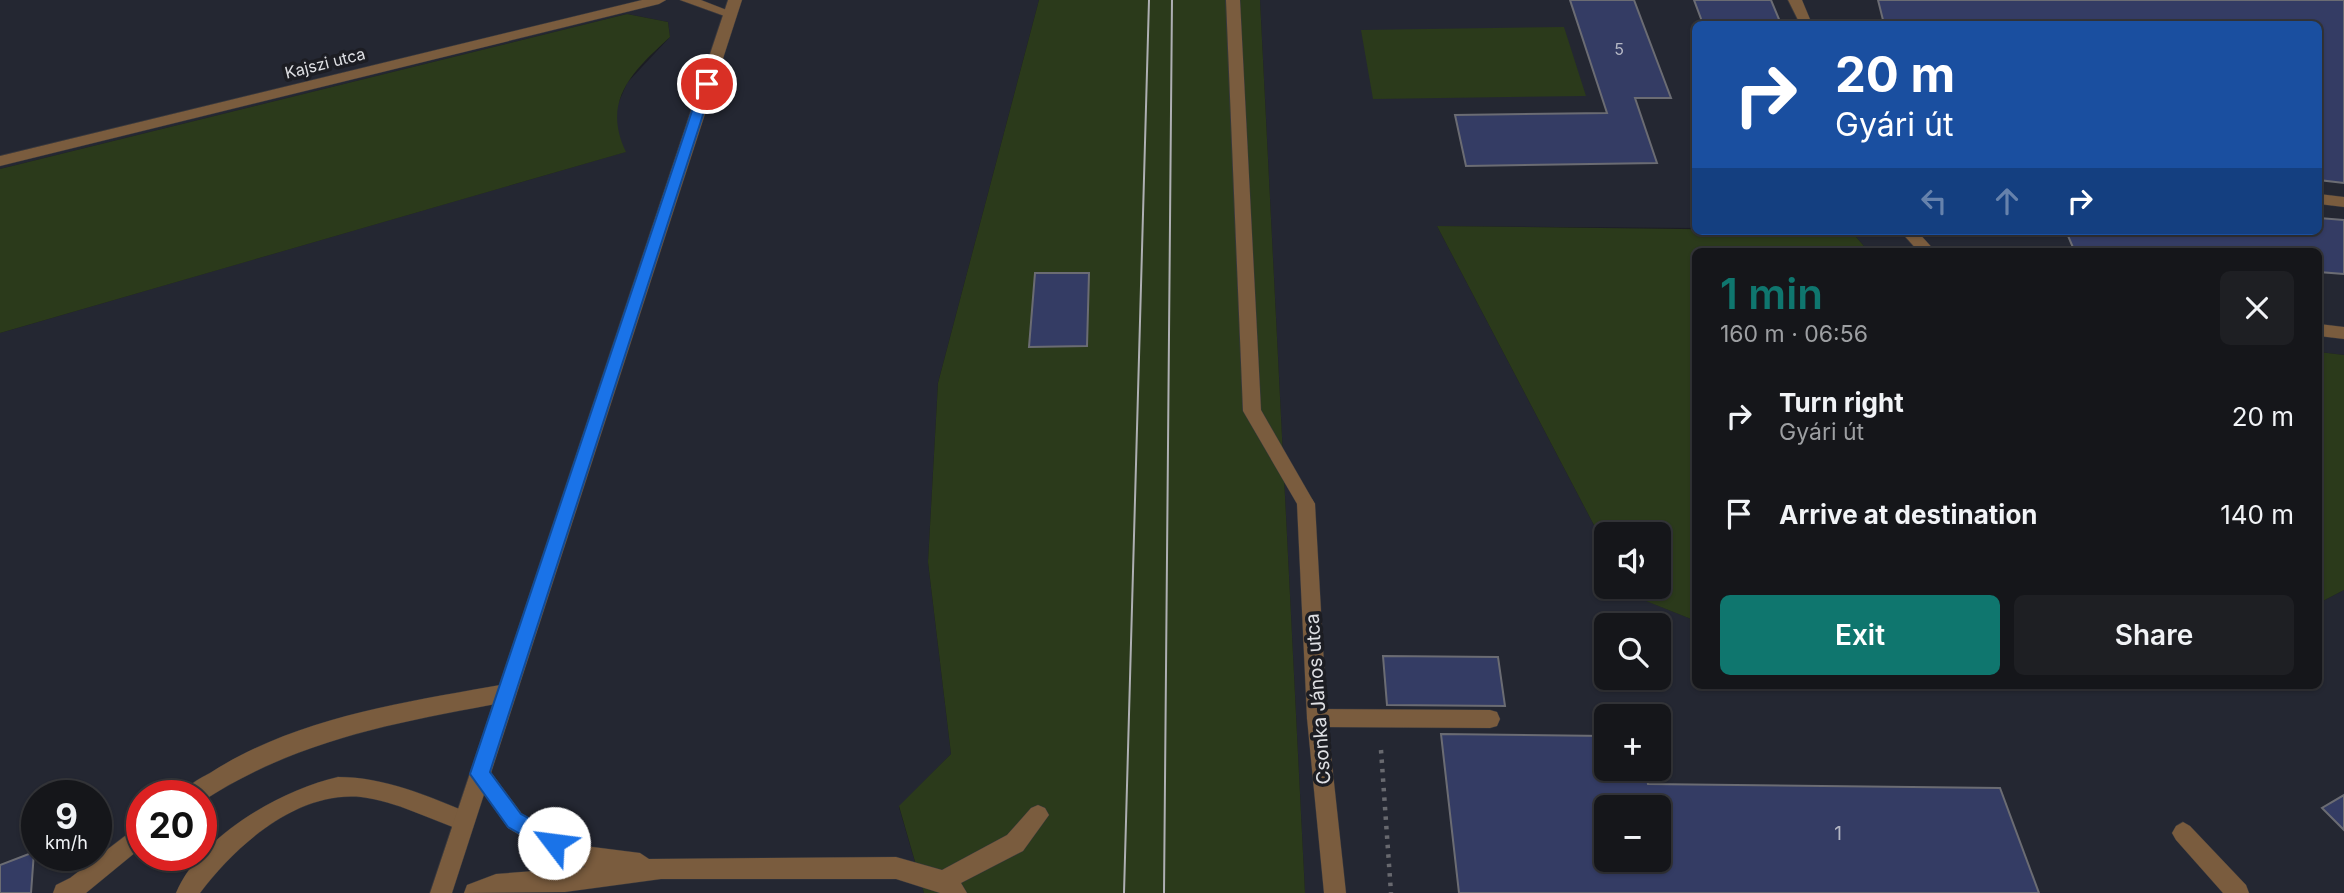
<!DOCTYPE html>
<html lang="en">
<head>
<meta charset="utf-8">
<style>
	body { margin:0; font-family:Inter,sans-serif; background:#1e1f23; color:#f1f3f6; height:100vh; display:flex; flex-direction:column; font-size:26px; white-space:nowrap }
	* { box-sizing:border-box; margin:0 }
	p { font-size:23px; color:#9d9fa2 }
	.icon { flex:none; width:38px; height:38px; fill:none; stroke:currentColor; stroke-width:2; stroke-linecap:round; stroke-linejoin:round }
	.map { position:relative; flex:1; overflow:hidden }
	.details { position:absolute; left:1692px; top:248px; width:630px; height:441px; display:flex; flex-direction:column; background:#15161a; border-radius:10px; box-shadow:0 2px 5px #0004,0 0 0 2px #343539 }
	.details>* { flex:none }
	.top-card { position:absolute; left:1692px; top:21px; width:630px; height:214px; border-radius:10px; box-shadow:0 2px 5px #0004,0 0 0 2px #343539; background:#1a4fa0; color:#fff; overflow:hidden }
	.controls { position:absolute; left:1594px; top:522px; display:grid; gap:14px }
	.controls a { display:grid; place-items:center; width:77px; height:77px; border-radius:10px; background:#15161a; box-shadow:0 2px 5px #0004,0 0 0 2px #343539; font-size:35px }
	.speed { position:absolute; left:21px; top:780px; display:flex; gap:14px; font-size:35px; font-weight:700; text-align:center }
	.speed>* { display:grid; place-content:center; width:91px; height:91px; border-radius:50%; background:#15161a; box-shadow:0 2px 5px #0004,0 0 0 2px #343539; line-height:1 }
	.speed small { font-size:18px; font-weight:400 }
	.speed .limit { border:10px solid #d22; background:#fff; color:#111 }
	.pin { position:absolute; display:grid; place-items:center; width:60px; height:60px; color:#fff; margin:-30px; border:4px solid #fff; border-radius:50%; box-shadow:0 2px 7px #0007 }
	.me { position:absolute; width:77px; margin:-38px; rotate:300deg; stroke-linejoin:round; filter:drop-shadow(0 0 5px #0008) }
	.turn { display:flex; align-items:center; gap:24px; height:147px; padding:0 28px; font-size:32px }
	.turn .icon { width:91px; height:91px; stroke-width:2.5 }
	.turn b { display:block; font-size:49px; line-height:60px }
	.lanes { display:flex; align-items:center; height:66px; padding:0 28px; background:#0003; justify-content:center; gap:35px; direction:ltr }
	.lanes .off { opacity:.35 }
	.round { display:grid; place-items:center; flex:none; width:74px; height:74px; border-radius:10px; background:#1e1f23 }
	.overview { display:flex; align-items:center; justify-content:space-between; height:119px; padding:0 28px }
	h1 { font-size:42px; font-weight:600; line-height:52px; color:#0f766e }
	.primary-button { display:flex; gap:14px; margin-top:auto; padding:14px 28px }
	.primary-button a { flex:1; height:80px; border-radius:10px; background:#0f766e; color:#fff; font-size:28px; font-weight:600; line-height:80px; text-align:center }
	.primary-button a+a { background:#1e1f23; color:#f1f3f6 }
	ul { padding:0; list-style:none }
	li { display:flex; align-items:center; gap:21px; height:98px; padding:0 28px }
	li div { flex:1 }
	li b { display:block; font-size:26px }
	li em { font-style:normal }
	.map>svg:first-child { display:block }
</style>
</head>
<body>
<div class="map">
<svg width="2344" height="893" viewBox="0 0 2344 893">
	<rect width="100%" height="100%" fill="#1c1d23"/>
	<path fill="#242732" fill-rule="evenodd" d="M 0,0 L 1039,0 L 938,383 L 928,562 L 951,754 L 899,807 L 924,893 L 0,893 L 0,333 L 625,152 L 616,131 L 615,111 L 627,83 L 670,37 L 668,22 L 627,14 L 0,169 ZM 37,796 L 96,796 L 96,856 L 37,856 ZM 142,796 L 201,796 L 201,856 L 142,856 Z
		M 1260,0 L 2344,0 L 2344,355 L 2319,352 L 2319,252 L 1869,252 L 1851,231 L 2319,231 L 2319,24 L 1696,24 L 1696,228 L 1437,226 L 1606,548 L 1606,586 L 1627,586 L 1632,595 L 1696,621 L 1696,686 L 1855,686 L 1864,689 L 1884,686 L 2319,686 L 2319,603 L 2344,590 L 2344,893 L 1305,893 ZM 1606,625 L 1659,625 L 1659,677 L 1606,677 ZM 1606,716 L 1659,716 L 1659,768 L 1606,768 ZM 1606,807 L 1659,807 L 1659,859 L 1606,859 Z"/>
	<path fill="#2b3a1b" d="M 1039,0 L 1260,0 L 1305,893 L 924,893 L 899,806 L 951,754 L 928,562 L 938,383 Z
		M 627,14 L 668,22 L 670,37 C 633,71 601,100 626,152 L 0,333 L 0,169 Z
		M 1564,27 L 1586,96 L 1373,99 L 1361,30 Z
		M 1437,226 L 1851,231 L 1869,252 L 1696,252 L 1696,621 L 1631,595 L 1627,586 L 1659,586 L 1659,534 L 1606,534 L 1606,548 Z
		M 2319,352 L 2344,355 L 2344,590 L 2319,603 Z"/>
	<path fill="#343c64" stroke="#6b6c73" stroke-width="2" fill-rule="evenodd" d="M 1570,0 L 1634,0 L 1671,98 L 1635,98 L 1657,163 L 1466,166 L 1455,115 L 1607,113 Z
		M 1694,0 L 1771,0 L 1781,24 L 1703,24 Z
		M 1878,0 L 2344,0 L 2344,183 L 2319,180 L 2319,24 L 1884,24 Z
		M 2319,218 L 2344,220 L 2344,274 L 2319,272 L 2319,252 L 2098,252 L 2074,250 L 2066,231 L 2319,231 Z
		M 1035,273 L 1089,273 L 1087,346 L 1029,347 Z
		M 1383,656 L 1498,657 L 1505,706 L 1387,705 Z
		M 1441,734 L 1606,736 L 1606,768 L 1645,768 L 1648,784 L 2000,788 L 2039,893 L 1459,893 ZM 1606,807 L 1659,807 L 1659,859 L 1606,859 Z
		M 2344,795 L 2344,830 L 2322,808 Z
		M 34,852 L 31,893 L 0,893 L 0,865 Z"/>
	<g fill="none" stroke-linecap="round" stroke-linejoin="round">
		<defs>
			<path id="service" d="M 642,0 L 666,0 L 659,4 L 0,166 L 0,156 Z
				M 680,0 L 701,0 L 737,14 L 730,18 Z
				M 1226,0 L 1240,0 L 1261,410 L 1315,504 L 1312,509 L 1306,512 L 1300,509 L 1243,411 Z
				M 1788,0 L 1802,0 L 1812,24 L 1800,24 Z
				M 2319,194 L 2344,197 L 2344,207 L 2319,204 Z
				M 1900,231 L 1917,231 L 1936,252 L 1919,252 Z
				M 2319,324 L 2344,327 L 2344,339 L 2319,336 Z
				M 506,684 L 513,686 L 516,693 L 513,700 L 506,702 C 395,723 298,739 201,802 L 201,796 L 182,796 C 186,785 199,779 210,773 C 297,717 406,702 506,684 Z
				M 1317,709 L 1490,710 L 1497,712 L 1500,719 L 1497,726 L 1490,728 L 1317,727 L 1310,725 L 1307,718 L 1310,711 Z
				M 480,764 L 487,767 L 522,814 L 577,845 L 640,853 L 649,859 L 896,857 L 942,870 L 1007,835 L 1031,808 L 1038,805 L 1045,808 L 1049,815 L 1023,851 L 961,883 L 967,893 L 940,893 L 896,879 L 661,879 L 565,892 L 464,893 L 467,885 L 496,874 L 586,867 L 566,863 L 508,828 L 470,774 L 473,767 Z
				M 338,777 C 384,777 429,796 471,814 L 475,821 L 471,828 L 464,831 C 431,820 396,801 361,797 C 297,791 236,845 200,893 L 176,893 C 200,836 281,790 338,777 Z
				M 2183,822 L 2190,826 L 2246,885 L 2249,893 L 2223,893 L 2176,840 L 2172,833 L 2176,826 Z
				M 142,823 L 142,847 L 86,893 L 53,893 L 56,885 L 70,878 Z"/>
			<path id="minor" d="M 1306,496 L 1312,499 L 1315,504 L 1327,718 L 1346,893 L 1324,893 L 1307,718 L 1297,504 L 1300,499 Z"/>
			<path id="tertiary" d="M 728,0 L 742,0 L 452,893 L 430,893 Z"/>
		</defs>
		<use href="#service" stroke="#37383e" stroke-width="1"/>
		<use href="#minor" stroke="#37383e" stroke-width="1"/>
		<use href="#tertiary" stroke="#37383e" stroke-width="1"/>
		<path stroke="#68696f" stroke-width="4.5" stroke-dasharray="3.5 6" stroke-linecap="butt" d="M 1381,750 L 1391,893"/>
		<use href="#service" fill="#7a5c3e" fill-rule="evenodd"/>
		<use href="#minor" fill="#7a5c3e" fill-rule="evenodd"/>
		<use href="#tertiary" fill="#7a5c3e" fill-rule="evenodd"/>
		<path stroke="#aeafb3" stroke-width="2" d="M 1124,893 L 1149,0
			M 1164,893 L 1172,0"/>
	</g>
	<path fill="#1a73e8" stroke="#114b97" stroke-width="2" d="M 707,80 L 713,84 L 490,772 L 521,814 L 561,836 L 564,843 L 561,850 L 554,853 L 508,827 L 470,774 L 701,84 Z"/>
	<g text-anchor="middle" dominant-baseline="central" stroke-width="7" stroke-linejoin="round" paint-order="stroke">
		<g font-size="16" fill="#b4b7c4">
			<text x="1619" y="49">5</text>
		</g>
		<g font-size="16" fill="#dfe0e4" stroke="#1c1d23">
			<text transform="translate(325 63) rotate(-14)">Kajszi utca</text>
		</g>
		<g font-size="19" fill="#dfe0e4" stroke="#1c1d23">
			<text transform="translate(1318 699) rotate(-94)">Csonka János utca</text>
		</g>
		<g font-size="19" fill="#b4b7c4">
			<text x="1838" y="833">1</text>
		</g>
	</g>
</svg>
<div class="controls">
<a><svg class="icon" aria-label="sound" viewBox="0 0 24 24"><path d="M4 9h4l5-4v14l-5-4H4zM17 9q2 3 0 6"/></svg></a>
<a><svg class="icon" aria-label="search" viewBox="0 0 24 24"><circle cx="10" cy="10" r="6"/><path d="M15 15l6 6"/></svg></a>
<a>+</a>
<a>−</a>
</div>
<div class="speed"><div>9<small>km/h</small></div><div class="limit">20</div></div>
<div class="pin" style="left:707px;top:84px;background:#d93025"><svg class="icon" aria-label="arrive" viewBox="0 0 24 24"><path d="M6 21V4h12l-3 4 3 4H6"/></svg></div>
<svg class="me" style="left:554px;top:843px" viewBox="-20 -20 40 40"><circle r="19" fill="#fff"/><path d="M0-13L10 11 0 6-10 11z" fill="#1a73e8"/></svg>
<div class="top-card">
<div class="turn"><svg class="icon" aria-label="right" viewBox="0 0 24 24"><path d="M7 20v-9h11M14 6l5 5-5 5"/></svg><div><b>20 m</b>Gyári út</div></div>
<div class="lanes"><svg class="icon off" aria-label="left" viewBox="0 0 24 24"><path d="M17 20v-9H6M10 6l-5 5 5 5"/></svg><svg class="icon off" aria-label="ahead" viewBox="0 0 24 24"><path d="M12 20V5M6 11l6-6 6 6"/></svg><svg class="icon" aria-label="right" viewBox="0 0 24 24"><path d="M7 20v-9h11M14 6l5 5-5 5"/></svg></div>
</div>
<section class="details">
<div class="overview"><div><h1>1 min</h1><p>160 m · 06:56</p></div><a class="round"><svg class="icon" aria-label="close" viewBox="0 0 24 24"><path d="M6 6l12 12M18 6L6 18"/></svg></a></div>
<ul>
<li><svg class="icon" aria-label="right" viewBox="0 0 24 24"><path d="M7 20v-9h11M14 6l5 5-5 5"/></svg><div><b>Turn right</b><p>Gyári út</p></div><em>20 m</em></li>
<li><svg class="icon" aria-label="arrive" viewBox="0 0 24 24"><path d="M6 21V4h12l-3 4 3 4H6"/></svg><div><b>Arrive at destination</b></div><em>140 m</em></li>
</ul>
<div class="primary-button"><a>Exit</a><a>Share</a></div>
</section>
</div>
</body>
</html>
